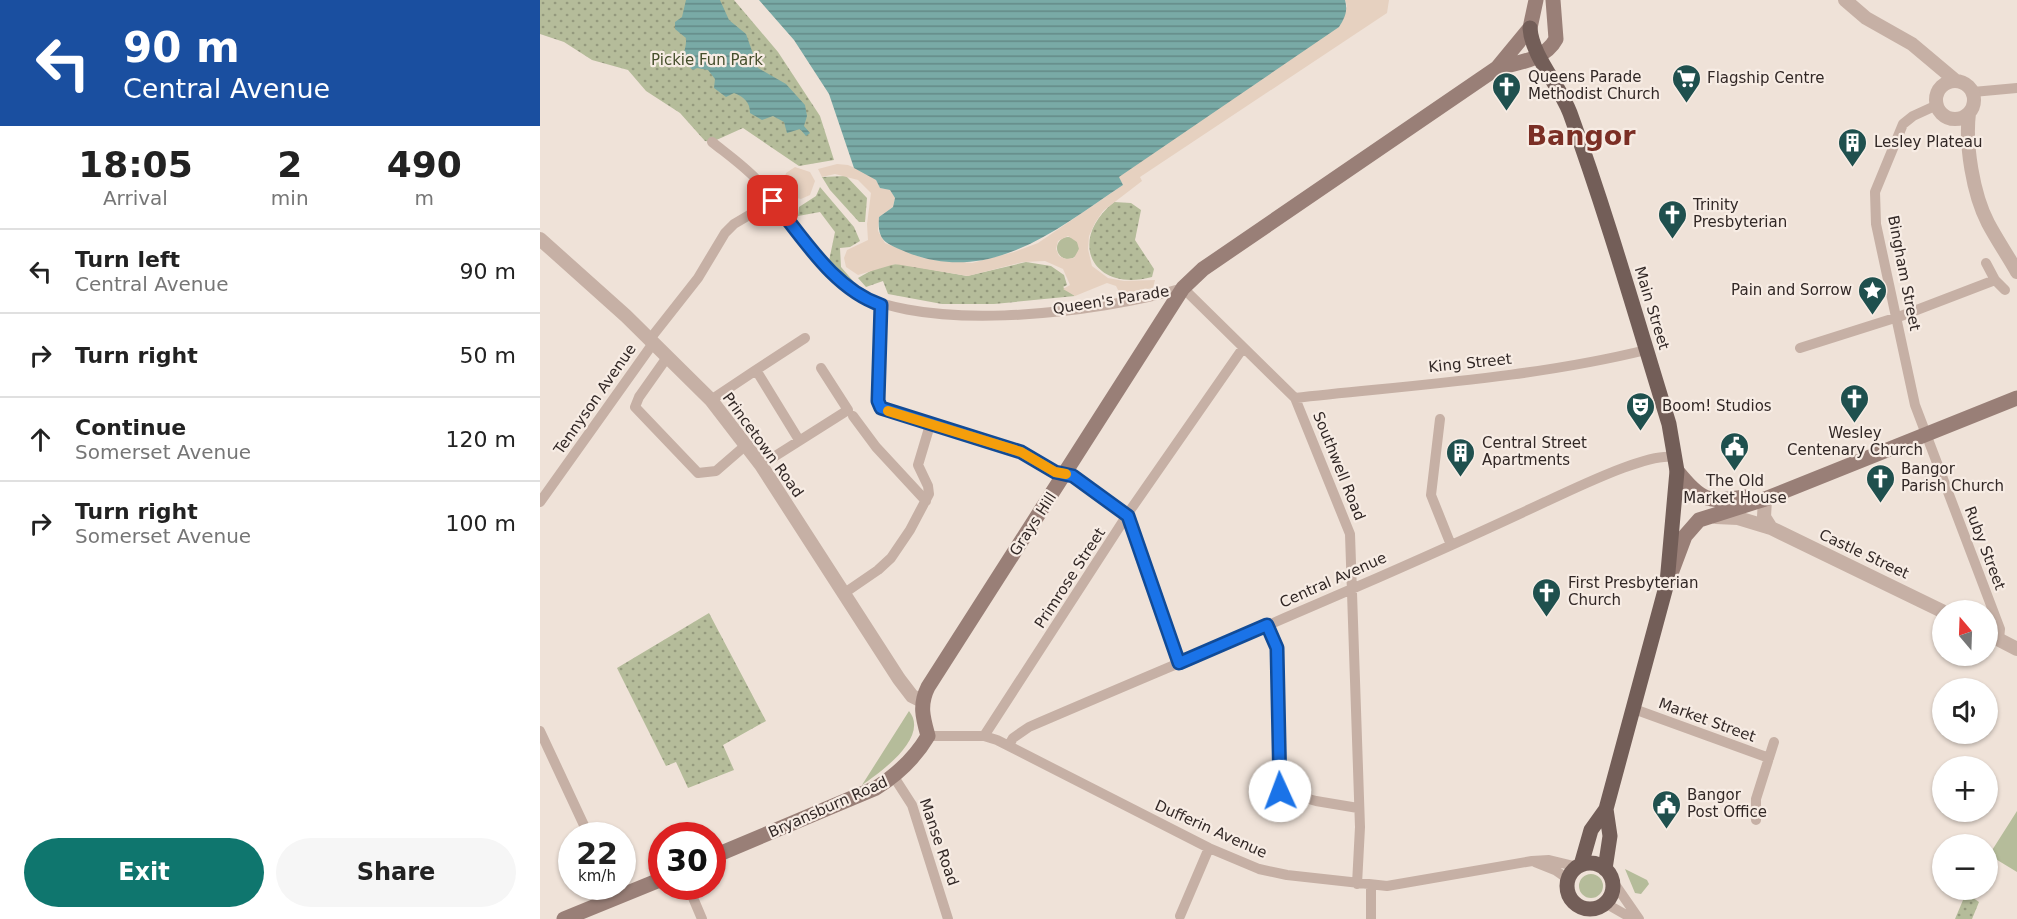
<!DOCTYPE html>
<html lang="en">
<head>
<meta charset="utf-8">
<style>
	body { margin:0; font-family:"DejaVu Sans",sans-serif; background:#f6f6f6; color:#222; height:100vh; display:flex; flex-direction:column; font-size:22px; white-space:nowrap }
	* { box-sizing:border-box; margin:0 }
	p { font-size:20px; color:#767676 }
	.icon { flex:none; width:33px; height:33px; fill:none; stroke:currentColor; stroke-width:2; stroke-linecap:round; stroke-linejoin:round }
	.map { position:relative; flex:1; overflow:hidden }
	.panel { display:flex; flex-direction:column; background:#fff; width:540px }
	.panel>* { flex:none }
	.guide { background:#1a4fa0; color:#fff; overflow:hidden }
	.needle { width:39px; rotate:341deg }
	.controls { position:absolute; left:1392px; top:600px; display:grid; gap:12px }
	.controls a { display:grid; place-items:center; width:66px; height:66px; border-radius:50%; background:#fff; box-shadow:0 2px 4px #0004; font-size:30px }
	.speed { position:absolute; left:18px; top:822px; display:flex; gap:12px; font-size:30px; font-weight:700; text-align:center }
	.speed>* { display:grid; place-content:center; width:78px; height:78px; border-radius:50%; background:#fff; box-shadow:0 2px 4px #0004; line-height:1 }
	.speed small { font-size:15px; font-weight:400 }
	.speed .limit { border:9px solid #d22; background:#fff; color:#111 }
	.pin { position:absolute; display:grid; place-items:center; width:51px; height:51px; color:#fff; margin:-26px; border-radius:12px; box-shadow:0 3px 9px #0006 }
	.me { position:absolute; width:66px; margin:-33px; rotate:358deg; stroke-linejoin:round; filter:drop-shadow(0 0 4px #0008) }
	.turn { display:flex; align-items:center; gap:21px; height:126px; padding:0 24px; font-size:27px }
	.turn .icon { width:78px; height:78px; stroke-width:2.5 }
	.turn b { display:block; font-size:42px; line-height:51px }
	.eta { display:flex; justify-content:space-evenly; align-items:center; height:102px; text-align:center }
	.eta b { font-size:36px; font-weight:600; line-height:42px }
	.cta { display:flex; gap:12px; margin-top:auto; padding:12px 24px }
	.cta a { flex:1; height:69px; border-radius:36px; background:#0f766e; color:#fff; font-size:24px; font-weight:600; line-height:69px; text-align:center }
	.cta a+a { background:#f6f6f6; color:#222 }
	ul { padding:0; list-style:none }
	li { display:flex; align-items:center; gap:18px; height:84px; padding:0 24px; border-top:2px solid #e0e0e0 }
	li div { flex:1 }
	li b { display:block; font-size:22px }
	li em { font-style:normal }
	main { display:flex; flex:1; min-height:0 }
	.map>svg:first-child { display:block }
</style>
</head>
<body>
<main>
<section class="panel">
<div class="guide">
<div class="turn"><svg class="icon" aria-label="left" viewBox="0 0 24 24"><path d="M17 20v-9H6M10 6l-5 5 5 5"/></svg><div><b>90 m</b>Central Avenue</div></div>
</div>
<div class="eta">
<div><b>18:05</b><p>Arrival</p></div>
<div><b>2</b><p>min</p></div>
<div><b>490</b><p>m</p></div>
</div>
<ul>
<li><svg class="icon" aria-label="left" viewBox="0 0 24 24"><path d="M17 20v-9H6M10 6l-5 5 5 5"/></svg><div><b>Turn left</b><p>Central Avenue</p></div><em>90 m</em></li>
<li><svg class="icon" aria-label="right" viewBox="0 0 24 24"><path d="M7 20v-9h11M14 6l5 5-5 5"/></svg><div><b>Turn right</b></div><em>50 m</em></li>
<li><svg class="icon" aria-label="ahead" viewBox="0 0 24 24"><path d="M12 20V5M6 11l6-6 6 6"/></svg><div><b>Continue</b><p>Somerset Avenue</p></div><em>120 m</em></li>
<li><svg class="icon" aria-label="right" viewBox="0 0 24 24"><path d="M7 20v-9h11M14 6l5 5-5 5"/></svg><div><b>Turn right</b><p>Somerset Avenue</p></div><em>100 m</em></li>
</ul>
<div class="cta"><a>Exit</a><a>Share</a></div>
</section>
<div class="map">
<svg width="1477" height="919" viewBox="0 0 1477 919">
	<defs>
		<pattern id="park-dots" width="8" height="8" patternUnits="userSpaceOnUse" patternTransform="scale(1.5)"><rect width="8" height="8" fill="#b5bc9a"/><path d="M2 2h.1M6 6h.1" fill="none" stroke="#94997d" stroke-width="1.8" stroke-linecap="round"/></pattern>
		<pattern id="water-rules" width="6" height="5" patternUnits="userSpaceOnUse" patternTransform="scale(1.5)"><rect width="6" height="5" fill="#79aaa6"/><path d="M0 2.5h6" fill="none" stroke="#648a87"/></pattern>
	</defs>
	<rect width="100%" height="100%" fill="#efe2d8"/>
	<path fill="#b5bc9a" d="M517 248a11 11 0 1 1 22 0a11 11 0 1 1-22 0Z
		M 369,711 C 390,737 341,772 322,785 Z
		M 1477,811 L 1477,872 L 1449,855 Z
		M 1085,869 L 1107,880 L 1109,884 L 1101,894 L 1095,893 Z
		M1039 886a12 12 0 1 1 24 0a12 12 0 1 1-24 0Z"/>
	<path fill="url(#park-dots)" d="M 0,0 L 194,0 L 238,52 L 280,116 L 294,160 L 259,166 L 203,128 L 172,142 L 165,141 L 140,113 L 106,91 L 88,70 L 52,60 L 24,42 L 0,34 Z
		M 306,176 L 327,198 L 325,222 L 319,222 L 290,190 L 282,177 Z
		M 280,187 L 314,227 L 320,241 L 310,247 L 300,248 L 301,267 L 314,282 L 300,273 L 289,261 L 295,232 L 280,212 L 258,216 L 259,207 L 276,196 Z
		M 574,202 L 591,203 L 601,210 L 595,240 L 614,269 L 612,277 C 553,293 526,241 574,202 Z
		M 486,262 L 511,266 L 524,275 L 527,285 L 523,287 L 535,296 L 454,304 L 402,304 L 348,294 L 343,281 L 326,287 L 318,278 L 341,265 L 360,264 L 427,276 Z
		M 169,613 L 226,721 L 183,745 L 194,770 L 148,788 L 136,762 L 126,766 L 77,668 Z
		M 1426,893 L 1439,902 L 1432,919 L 1415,919 Z"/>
	<path fill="#e6d1c0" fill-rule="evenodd" d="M 805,0 L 849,0 L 847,13 L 600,177 L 602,181 L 563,211 L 555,223 L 549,236 L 548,249 L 552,266 L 568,278 L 584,281 L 615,280 L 613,288 L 580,294 L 576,286 L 567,283 L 535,296 L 523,289 L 530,285 L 523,269 L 505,261 L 483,262 L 428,276 L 355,264 L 318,275 L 306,267 L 304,258 L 307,250 L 328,240 L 327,224 L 331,193 L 318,180 L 295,174 L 282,177 L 278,169 L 297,164 L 308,165 L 326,173 L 336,180 L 340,188 L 350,190 L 355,198 L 353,207 L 339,217 L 338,231 L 345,243 L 383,258 L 432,263 L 474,252 L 498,243 L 583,185 L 578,177 L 807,7 ZM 528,236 L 537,242 L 539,249 L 534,258 L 526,259 L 519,256 L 516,249 L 518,241 Z
		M 255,167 L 270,172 L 275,181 L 270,195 L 261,199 L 249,196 L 243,186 L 246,173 Z"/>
	<path fill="url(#water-rules)" d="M 146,0 L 180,0 L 189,20 L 206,34 L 218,68 L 246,84 L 265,105 L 267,116 L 264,126 L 270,133 L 266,136 L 260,129 L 247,133 L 244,122 L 233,116 L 222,120 L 210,113 C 210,102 204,97 194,93 L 186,97 L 174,88 L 175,79 L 168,70 L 157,68 L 153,70 C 135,56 147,56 146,38 L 135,29 L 135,22 L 142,17 Z
		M 219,0 L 805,0 C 808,11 805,18 799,27 L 579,177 L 583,185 C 517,229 451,286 366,252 C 346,243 337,242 339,217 L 353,207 L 355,198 L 350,190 L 340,188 L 336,180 L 314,168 L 289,94 L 254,40 Z"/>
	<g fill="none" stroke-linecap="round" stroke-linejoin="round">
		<path stroke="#c6b0a5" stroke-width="10" d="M 1433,92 L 1477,88
			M 1397,105 L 1373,116 L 1363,124 L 1335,192 L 1336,224 L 1375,405 L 1460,629 L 1459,639
			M 172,142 C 187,154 204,166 217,180 C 246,211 268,250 298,279 C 360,340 565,312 643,288 L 755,398 L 810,534 L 820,827 L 817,884
			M 1446,263 L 1455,280 L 1465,290
			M 341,305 L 339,406 L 390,425 L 481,452 L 515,472 L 533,476 L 588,516 L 639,663
			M 110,339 L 158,278 L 185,233 L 194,224 L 233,201
			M 1260,348 L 1361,316 L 1455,280
			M 128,356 L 99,397 L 95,407 L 158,473 L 176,471 L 206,445
			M 216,370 L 265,338
			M 755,398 C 872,385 992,378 1106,350
			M 171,400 L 216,370 L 259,440
			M 313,416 L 336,447 L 386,501
			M 900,419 L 891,495 L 911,545
			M 221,465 L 308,410 L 281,368
			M 0,502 L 114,342
			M 303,594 L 338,570 L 351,558 L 370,530 L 389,494 L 388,486 L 378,465 L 390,425
			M 727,625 L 737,648 L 740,791 L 776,801 L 818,808
			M 1094,709 L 1229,758
			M 0,731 L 49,836
			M 388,736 L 444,736 L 457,740 L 669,848 L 719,869 L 747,875 L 847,886 L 992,861 L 1009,860 L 1038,867
			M 444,736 L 591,509 L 703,348
			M 469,745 L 473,738 L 489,727 C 661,653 835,582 1005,502 C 1030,491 1113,449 1136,458
			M 354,777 L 372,805 L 408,919
			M 1216,820 L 1216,799 L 1234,742
			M 995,862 L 1015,870 L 1028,879
			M 1072,880 L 1099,919
			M 831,885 L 831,919
			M 148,886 L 162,919
			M 1065,903 L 1088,916 L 1095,916
			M 640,916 L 669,848"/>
		<path stroke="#c6b0a5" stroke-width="14" d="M 1305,0 L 1326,18 L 1372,44 L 1416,81
			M1396 100a19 19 0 1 1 38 0a19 19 0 1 1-38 0Z
			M 1429,113 C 1425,145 1433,194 1448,223 C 1457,240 1468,256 1477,272
			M 0,239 L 86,316 L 171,400 L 221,465 L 359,679 L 372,696 L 382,701
			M 1225,499 L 1224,517 L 1231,528
			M 1176,517 L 1198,518 L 1231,528 L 1402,611
			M 1448,634 L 1477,649"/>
		<path stroke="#997f77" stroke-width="15" d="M 957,68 C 977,63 1005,60 1016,39 L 1013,0
			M 1137,471 C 1162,501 1167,503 1205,497
			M 1130,576 L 1145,536 L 1159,520 L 1225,499 L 1477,398
			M 172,857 L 336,788 C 358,774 375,758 388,736 C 383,718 379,705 388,687 L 643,288 L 663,269 L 957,68 L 990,28 L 996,0
			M 24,919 L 122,879"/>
		<path stroke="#735e58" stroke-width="15" d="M 990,28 C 992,57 1019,84 1030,113 C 1067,215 1097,320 1129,424 L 1137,471 L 1127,583 L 1066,809 L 1051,830 L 1041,865
			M1027 886a23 23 0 1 1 46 0a23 23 0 1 1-46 0Z
			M 1065,869 L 1070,836 L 1066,809"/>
	</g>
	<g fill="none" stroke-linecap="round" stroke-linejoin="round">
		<defs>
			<path id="route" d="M 233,201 C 264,239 294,289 341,305 L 338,401 L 341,408 L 481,452 L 515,472 L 533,476 L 588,516 L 639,663 L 727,625 L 737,648 L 740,791"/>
		</defs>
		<use href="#route" stroke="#114b97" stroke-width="15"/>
		<use href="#route" stroke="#1a73e8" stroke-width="10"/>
		<path stroke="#f59e0b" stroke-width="10" d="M 348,411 L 481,452 L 515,472 L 526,474"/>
	</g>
	<defs>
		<symbol id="supermarket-pin" viewBox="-11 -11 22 30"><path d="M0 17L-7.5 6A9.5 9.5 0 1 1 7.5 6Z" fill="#1f504e" stroke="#f7ece4"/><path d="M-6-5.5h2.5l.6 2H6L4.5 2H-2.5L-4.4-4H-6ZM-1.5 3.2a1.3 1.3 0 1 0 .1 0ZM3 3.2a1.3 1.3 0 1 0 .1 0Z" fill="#fff"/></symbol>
		<symbol id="church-pin" viewBox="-11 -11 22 30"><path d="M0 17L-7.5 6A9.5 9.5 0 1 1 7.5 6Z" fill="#1f504e" stroke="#f7ece4"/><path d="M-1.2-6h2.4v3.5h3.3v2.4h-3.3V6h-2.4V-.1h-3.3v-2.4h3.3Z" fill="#fff"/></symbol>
		<symbol id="building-pin" viewBox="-11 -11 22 30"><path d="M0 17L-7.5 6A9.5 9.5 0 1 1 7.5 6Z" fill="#1f504e" stroke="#f7ece4"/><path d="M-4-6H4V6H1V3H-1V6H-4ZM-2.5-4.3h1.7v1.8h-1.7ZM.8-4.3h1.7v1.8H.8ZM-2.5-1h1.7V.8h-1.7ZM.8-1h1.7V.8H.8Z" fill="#fff"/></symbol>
		<symbol id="sight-pin" viewBox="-11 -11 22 30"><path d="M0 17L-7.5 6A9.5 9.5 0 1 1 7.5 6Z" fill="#1f504e" stroke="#f7ece4"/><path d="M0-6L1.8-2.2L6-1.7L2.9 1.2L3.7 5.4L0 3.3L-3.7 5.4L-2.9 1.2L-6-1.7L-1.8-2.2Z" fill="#fff"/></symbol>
		<symbol id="theatre-pin" viewBox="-11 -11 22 30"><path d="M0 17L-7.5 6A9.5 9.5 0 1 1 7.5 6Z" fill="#1f504e" stroke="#f7ece4"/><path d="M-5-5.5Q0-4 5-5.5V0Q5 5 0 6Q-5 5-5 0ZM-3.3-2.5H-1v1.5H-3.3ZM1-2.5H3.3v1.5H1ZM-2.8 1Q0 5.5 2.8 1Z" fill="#fff"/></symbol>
		<symbol id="civic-pin" viewBox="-11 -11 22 30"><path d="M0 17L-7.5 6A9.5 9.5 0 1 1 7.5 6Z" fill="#1f504e" stroke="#f7ece4"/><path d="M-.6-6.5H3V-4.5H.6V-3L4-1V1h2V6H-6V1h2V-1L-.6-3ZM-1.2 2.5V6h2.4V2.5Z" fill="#fff"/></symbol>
	</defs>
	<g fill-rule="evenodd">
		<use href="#supermarket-pin" x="1130" y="62" width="33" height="45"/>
		<use href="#church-pin" x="950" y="70" width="33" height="45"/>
		<use href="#building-pin" x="1296" y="126" width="33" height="45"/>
		<use href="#church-pin" x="1116" y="198" width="33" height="45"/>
		<use href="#sight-pin" x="1316" y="274" width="33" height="45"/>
		<use href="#church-pin" x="1298" y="382" width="33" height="45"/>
		<use href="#theatre-pin" x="1084" y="390" width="33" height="45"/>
		<use href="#civic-pin" x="1178" y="430" width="33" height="45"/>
		<use href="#building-pin" x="904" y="436" width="33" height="45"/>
		<use href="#church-pin" x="1324" y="462" width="33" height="45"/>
		<use href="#church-pin" x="990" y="576" width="33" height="45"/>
		<use href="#civic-pin" x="1110" y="788" width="33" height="45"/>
	</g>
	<g text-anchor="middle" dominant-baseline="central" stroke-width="4.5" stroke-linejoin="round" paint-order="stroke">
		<g font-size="15" fill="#464f2c" stroke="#f7ece4">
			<text x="167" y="60">Pickie Fun Park</text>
		</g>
		<g font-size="15" fill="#322826" stroke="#f7ece4" text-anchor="start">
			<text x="988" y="77">Queens Parade<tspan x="988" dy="17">Methodist Church</tspan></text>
			<text x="1167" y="78">Flagship Centre</text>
			<text x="1334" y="142">Lesley Plateau</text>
			<text x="1153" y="205">Trinity<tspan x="1153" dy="17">Presbyterian</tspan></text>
			<text x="1312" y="290" text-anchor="end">Pain and Sorrow</text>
			<text x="1122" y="406">Boom! Studios</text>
			<text x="1315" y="433" text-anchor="middle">Wesley<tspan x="1315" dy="17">Centenary Church</tspan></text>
			<text x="942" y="443">Central Street<tspan x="942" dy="17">Apartments</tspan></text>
			<text x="1361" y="469">Bangor<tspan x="1361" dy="17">Parish Church</tspan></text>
			<text x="1195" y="481" text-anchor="middle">The Old<tspan x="1195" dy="17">Market House</tspan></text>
			<text x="1028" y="583">First Presbyterian<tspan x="1028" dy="17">Church</tspan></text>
			<text x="1147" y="795">Bangor<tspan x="1147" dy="17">Post Office</tspan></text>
		</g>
		<g font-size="15" fill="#322826" stroke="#f7ece4">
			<text transform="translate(1364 273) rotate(79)">Bingham Street</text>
			<text transform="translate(571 300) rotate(-9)">Queen's Parade</text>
			<text transform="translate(1112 308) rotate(73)">Main Street</text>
			<text transform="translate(930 363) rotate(-6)">King Street</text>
			<text transform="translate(55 399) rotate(-55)">Tennyson Avenue</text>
			<text transform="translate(223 445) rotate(54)">Princetown Road</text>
			<text transform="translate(799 466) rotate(68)">Southwell Road</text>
			<text transform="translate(493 524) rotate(-57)">Grays Hill</text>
			<text transform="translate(1445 548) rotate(69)">Ruby Street</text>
			<text transform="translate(1324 554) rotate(25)">Castle Street</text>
			<text transform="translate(530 578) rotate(-57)">Primrose Street</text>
			<text transform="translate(793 580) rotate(-24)">Central Avenue</text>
			<text transform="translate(1167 720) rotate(20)">Market Street</text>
			<text transform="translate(288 807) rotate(-24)">Bryansburn Road</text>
			<text transform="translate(671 829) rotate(24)">Dufferin Avenue</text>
			<text transform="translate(399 842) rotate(71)">Manse Road</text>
		</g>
		<g font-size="27" font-weight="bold" fill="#7b2f25" stroke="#f7ece4">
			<text x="1041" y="135">Bangor</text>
		</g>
	</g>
</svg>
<div class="controls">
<a><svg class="needle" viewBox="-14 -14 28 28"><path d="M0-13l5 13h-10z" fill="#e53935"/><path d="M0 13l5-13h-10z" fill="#767676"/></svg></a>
<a><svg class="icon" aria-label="sound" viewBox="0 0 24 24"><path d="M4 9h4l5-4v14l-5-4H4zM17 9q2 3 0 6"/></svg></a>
<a>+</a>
<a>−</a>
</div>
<div class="speed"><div>22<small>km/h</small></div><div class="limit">30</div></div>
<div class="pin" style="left:233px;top:201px;background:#d93025"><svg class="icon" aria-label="arrive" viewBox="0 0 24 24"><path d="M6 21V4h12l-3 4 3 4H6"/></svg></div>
<svg class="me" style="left:740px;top:791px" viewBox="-20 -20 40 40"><circle r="19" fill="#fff"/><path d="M0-13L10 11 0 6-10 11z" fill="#1a73e8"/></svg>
</div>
</main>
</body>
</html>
